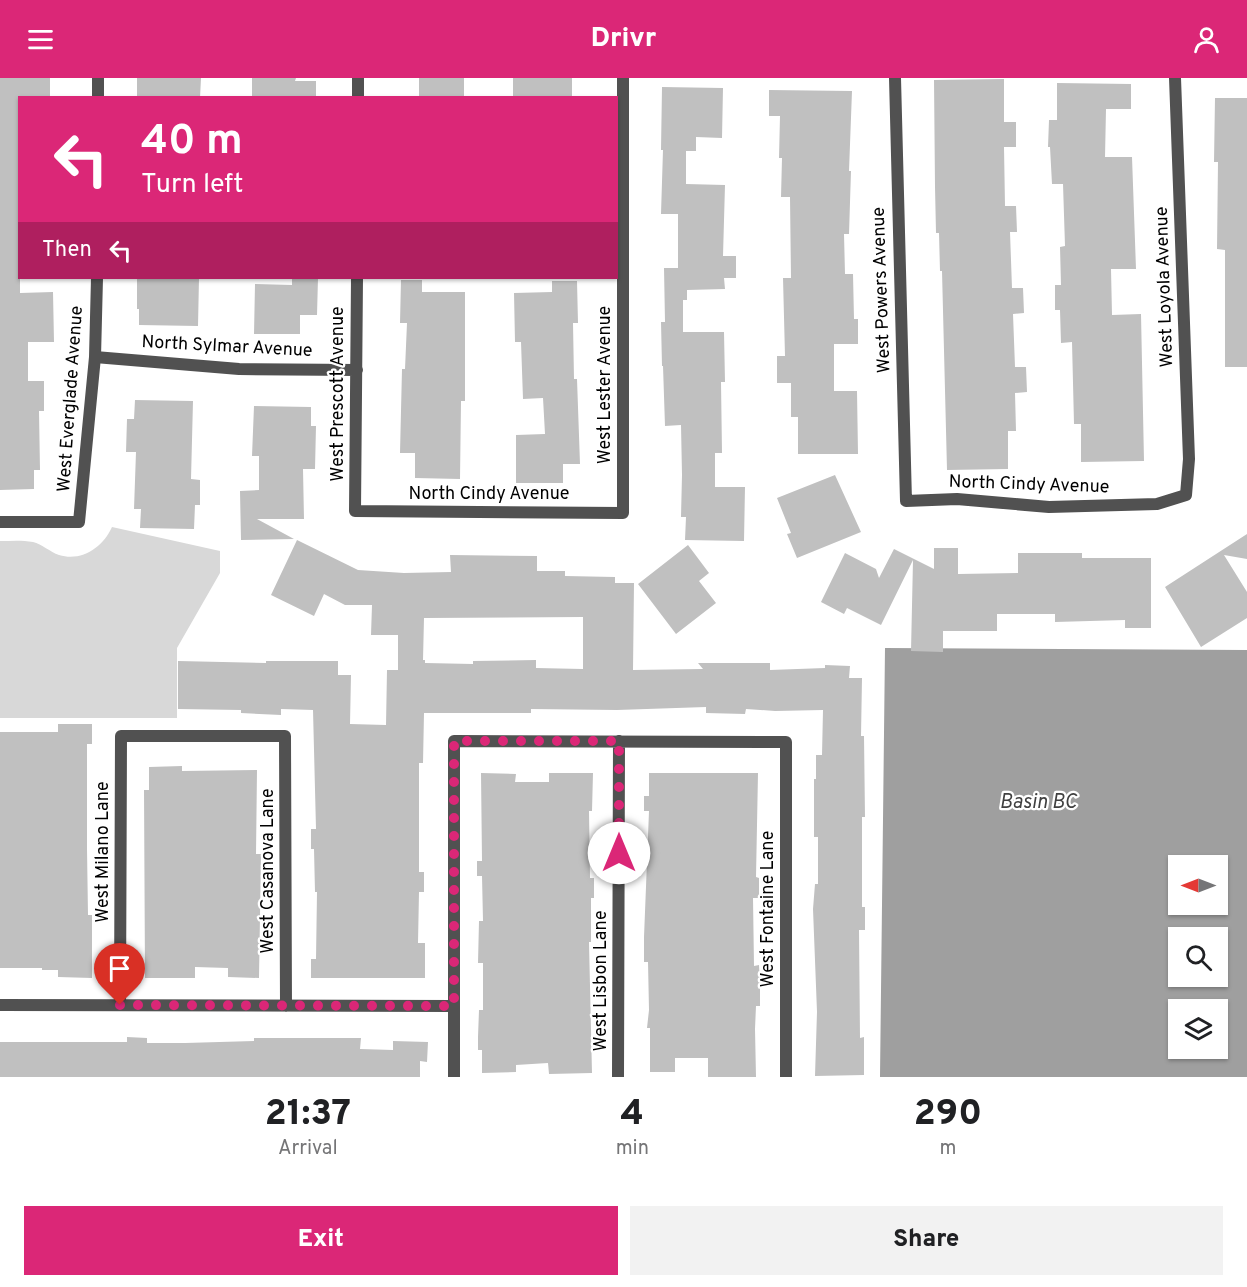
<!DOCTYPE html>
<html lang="en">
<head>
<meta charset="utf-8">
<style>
	body { margin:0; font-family:Overpass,sans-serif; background:#f2f2f2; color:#202124; height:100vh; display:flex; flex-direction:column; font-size:22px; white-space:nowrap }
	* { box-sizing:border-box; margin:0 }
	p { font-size:20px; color:#757577 }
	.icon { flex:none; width:33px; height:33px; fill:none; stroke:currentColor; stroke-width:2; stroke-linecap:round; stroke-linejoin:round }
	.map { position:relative; height:999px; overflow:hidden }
	.details { display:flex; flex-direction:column; background:#fff; flex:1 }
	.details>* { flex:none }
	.top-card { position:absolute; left:18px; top:18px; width:600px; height:183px; border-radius:0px; box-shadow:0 2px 4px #0004; background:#db2777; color:#fff; overflow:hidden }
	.needle { width:39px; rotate:270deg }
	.controls { position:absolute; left:1168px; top:777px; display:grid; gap:12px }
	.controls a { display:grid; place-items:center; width:60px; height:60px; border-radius:0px; background:#fff; box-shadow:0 2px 4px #0004; font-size:30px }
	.pin { position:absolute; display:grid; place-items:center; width:51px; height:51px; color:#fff; margin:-62px -26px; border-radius:50% 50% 50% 0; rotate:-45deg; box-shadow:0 0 6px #0007 }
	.pin .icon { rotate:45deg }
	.me { position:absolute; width:66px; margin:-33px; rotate:0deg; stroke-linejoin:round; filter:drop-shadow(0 0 4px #0008) }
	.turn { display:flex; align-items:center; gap:21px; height:126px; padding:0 24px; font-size:27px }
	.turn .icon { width:78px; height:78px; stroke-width:2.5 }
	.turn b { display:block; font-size:42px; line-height:51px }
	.then { display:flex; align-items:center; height:57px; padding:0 24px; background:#0003; gap:12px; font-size:22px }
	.eta { display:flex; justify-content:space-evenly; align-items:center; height:102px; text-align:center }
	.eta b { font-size:36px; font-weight:800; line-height:42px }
	.button { display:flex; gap:12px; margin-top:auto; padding:12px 24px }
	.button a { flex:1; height:69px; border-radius:0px; background:#db2777; color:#fff; font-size:24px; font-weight:800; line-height:69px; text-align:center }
	.button a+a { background:#f2f2f2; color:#202124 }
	header { display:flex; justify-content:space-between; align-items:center; height:78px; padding:0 24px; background:#db2777; color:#fff; font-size:27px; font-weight:800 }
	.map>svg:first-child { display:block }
</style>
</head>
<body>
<header><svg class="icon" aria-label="menu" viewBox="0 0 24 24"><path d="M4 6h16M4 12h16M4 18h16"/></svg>Drivr<svg class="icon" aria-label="person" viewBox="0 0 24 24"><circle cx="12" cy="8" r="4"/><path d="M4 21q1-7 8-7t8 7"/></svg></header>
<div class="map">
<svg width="1247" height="999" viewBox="0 0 1247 999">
	<rect width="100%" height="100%" fill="#fff"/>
	<path fill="#d8d8d8" d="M 112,449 L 220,473 L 220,495 L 177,570 L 177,640 L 0,640 L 0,463 C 11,463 22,462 33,464 C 42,466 50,474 59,477 C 82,484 103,469 112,449 Z"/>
	<path fill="#9f9f9f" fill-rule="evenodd" d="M 885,570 L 1247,572 L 1247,999 L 880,999 ZM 1179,788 L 1218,788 L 1218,826 L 1179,826 ZM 1179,860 L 1218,860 L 1218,898 L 1179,898 ZM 1179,932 L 1218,932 L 1218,970 L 1179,970 Z"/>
	<path fill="#c0c0c0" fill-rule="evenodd" d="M 0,0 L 50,0 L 50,20 L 20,20 L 20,215 L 53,214 L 54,264 L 28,264 L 28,303 L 44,303 L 44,333 L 39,333 L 40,392 L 34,392 L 34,411 L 0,412 Z
		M 137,0 L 201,0 L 200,20 L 137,20 Z
		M 252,0 L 296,0 L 295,3 L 316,3 L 316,20 L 252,20 Z
		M 419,0 L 464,0 L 464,20 L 419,20 Z
		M 513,0 L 572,0 L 572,20 L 513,20 Z
		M 1004,1 L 1004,44 L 1016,44 L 1016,69 L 1004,69 L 1005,128 L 1016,128 L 1017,154 L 1010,154 L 1012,210 L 1023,210 L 1024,235 L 1013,236 L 1015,289 L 1026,289 L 1027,314 L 1015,315 L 1016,353 L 1008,353 L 1008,391 L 947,392 L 942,193 L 940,193 L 939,155 L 936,155 L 935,109 L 934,2 Z
		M 1057,5 L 1131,6 L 1131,31 L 1106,31 L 1105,79 L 1132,79 L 1136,191 L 1111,191 L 1112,237 L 1141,236 L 1144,383 L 1081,384 L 1081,346 L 1074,346 L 1072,264 L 1061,265 L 1060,232 L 1055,232 L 1055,207 L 1061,207 L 1060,169 L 1065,168 L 1063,106 L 1052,106 L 1050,69 L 1048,69 L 1049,42 L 1057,42 Z
		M 662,9 L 723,10 L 722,60 L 696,59 L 696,73 L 686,73 L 686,106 L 725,107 L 723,178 L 736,178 L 736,200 L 724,200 L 725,211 L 687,212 L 687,222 L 683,222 L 683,254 L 724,254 L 725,304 L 721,304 L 722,375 L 715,375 L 715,409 L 745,409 L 744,463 L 685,462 L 686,439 L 681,439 L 682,397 L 681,347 L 665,348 L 663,288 L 662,288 L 661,244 L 665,244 L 664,190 L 678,190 L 678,136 L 661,136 L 663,72 L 661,72 Z
		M 769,12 L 852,13 L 849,93 L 851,93 L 850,124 L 849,156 L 844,156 L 845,196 L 853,196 L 854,241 L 858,241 L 858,266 L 834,266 L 834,313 L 857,313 L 858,376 L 798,376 L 798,339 L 791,339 L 791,305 L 777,305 L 777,278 L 785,278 L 783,200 L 791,200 L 790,119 L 781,119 L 782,80 L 779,80 L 780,38 L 769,38 Z
		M 1215,20 L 1247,20 L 1247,289 L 1225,289 L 1225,172 L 1217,171 L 1218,84 L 1214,84 Z
		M 137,200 L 199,200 L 198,248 L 139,247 L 139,231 L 137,231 Z
		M 292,200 L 318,200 L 317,237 L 300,237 L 300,256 L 254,256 L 255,206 L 292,207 Z
		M 401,202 L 422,202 L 422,214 L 465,214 L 465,323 L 461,323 L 460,401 L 415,400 L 415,375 L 400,375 L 402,291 L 405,291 L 407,245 L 400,245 Z
		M 552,203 L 577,203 L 578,245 L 573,245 L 574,301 L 577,301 L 580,386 L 563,386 L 563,405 L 516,405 L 516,357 L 545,356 L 543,320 L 523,321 L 521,264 L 515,264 L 514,215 L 552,214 Z
		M 135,322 L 193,323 L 191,401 L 200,402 L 200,427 L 195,427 L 194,451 L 140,450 L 141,431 L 134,431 L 136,374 L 126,374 L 127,341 L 134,341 Z
		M 254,328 L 311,329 L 311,348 L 316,348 L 315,391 L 303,391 L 304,441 L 257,441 L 294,461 L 241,462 L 240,413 L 259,412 L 259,378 L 252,378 Z
		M 835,397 L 861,454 L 797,480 L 787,456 L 791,455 L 777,420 Z
		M 1247,456 L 1247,481 L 1224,477 L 1247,514 L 1247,540 L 1201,569 L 1165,509 Z
		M 297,462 L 358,492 L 404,495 L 451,494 L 450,477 L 537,478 L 537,493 L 565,493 L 565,498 L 615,499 L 615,505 L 634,505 L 633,592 L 703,591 L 698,585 L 770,585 L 770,592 L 825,590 L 825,587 L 850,588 L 849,600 L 862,600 L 861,658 L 864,658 L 865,739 L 862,739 L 862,829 L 865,829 L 865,852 L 859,852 L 860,960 L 864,959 L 864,997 L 815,998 L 817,934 L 813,831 L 815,806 L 818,806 L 818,759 L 814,759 L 814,701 L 816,701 L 816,677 L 822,677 L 823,632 L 775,633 L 746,631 L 745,636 L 706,635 L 706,629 L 617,632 L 531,631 L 531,635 L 424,635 L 423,685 L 419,685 L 419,794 L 424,794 L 424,814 L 419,814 L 418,865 L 425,865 L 425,900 L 311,900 L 311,881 L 316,881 L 317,814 L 315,814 L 314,771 L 311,771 L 311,751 L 316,751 L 313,632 L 281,631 L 281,637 L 241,635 L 241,632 L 178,631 L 178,583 L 266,585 L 266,583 L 338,583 L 338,597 L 351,597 L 350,646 L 386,647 L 387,592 L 398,592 L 398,557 L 371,557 L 372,527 L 345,527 L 324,516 L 314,538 L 271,517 ZM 583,539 L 583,591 L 536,590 L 536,582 L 473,583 L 473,586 L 425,585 L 425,582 L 423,582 L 424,540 Z
		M 688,467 L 709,495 L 699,503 L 716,525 L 676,556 L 638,506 Z
		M 934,470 L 958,470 L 958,496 L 1018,495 L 1018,475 L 1082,475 L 1082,480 L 1151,480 L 1151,550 L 1125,550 L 1125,542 L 1055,544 L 1055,536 L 997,536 L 997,553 L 943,553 L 943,574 L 911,573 L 913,482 L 881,547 L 847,530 L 844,536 L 821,524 L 845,475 L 876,491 L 879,500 L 894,471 L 934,491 Z
		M 58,646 L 92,646 L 92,666 L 87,666 L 87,771 L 88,837 L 92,837 L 92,900 L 58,899 L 58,892 L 42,892 L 42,890 L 0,890 L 0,654 L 58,654 Z
		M 182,688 L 182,693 L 257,692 L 256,776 L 261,776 L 259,900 L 228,899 L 228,890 L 195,889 L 195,900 L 145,900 L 144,712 L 149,712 L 149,689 Z
		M 481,695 L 516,696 L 515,704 L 549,704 L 549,695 L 593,695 L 592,733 L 589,733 L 590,800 L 594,800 L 594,820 L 591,820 L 591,864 L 589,864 L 592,995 L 549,996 L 548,985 L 516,987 L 516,994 L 482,995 L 482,972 L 478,972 L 478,959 L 479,932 L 483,932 L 483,885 L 478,885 L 479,843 L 483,843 L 482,798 L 477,798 L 477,783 L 482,783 Z
		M 649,695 L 758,695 L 756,799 L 759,800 L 759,820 L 753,820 L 754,888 L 759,887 L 760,907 L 760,928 L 756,928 L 755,951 L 756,999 L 708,999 L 708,980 L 675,980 L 675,994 L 650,994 L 650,950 L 647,950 L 649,932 L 648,884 L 644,884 L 644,859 L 649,733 L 644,733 L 644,718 L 649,718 Z
		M 127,959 L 147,960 L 147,965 L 185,965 L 254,963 L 254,960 L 361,960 L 360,971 L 393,972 L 393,963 L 428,964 L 427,984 L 420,983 L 420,999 L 0,999 L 0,964 L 127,964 Z"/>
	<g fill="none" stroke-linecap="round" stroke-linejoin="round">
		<path stroke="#515151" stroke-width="12" d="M 895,0 L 906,423 L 957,421 L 1049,429 L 1157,426 L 1186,417 L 1189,381 L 1175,0
			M 98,20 L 98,0
			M 358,20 L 358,0
			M 357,200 L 355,433 L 623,435 L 623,0
			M 95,279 L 239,291 L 357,292
			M 0,444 L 79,444 L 95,279 L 97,200
			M 0,927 L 454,928
			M 120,927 L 121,658 L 285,658 L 286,928
			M 454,999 L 454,663 L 786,664 L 786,999
			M 618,999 L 619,663"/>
	</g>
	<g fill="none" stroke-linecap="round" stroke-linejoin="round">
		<path stroke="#db2777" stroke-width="10" stroke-dasharray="0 18" d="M 120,927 L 454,928 L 454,663 L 619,663 L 619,775"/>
	</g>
	<g text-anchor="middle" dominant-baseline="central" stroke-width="4.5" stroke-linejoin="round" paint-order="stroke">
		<g font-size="18" fill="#000" stroke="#fff">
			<text transform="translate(1165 209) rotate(-92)">West Loyola Avenue</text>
			<text transform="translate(882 212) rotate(-92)">West Powers Avenue</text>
			<text transform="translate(227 269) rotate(3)">North Sylmar Avenue</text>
			<text transform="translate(605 307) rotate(-90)">West Lester Avenue</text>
			<text transform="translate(338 316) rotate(-90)">West Prescott Avenue</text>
			<text transform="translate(71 321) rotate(-86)">West Everglade Avenue</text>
			<text transform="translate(1029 407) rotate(2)">North Cindy Avenue</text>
			<text x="489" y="416">North Cindy Avenue</text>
			<text transform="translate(103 774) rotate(-90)">West Milano Lane</text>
			<text transform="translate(268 793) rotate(-90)">West Casanova Lane</text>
			<text transform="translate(768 831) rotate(-90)">West Fontaine Lane</text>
			<text transform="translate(601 903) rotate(-90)">West Lisbon Lane</text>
		</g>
		<g font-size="20" font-style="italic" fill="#404040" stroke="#fff">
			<text x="1038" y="725">Basin BC</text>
		</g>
	</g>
</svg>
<div class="controls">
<a><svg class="needle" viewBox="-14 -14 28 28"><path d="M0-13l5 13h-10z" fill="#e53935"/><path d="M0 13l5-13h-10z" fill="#757577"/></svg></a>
<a><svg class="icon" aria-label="search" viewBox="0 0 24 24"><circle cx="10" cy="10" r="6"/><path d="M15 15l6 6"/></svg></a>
<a><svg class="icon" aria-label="layers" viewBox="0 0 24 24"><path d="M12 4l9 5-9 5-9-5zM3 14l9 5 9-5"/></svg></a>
</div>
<div class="pin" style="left:120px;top:927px;background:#d93025"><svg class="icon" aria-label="arrive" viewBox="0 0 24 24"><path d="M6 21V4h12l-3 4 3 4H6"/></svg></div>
<svg class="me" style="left:619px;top:775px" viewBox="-20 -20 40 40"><circle r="19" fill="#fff"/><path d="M0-13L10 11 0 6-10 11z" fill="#db2777"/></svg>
<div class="top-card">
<div class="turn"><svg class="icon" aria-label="left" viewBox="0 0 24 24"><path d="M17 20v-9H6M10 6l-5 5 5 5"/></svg><div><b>40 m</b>Turn left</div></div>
<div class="then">Then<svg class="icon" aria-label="left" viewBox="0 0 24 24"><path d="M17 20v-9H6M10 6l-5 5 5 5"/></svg></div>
</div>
</div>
<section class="details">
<div class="eta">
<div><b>21:37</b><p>Arrival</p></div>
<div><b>4</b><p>min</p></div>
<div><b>290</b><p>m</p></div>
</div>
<div class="button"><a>Exit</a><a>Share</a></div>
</section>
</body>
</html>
